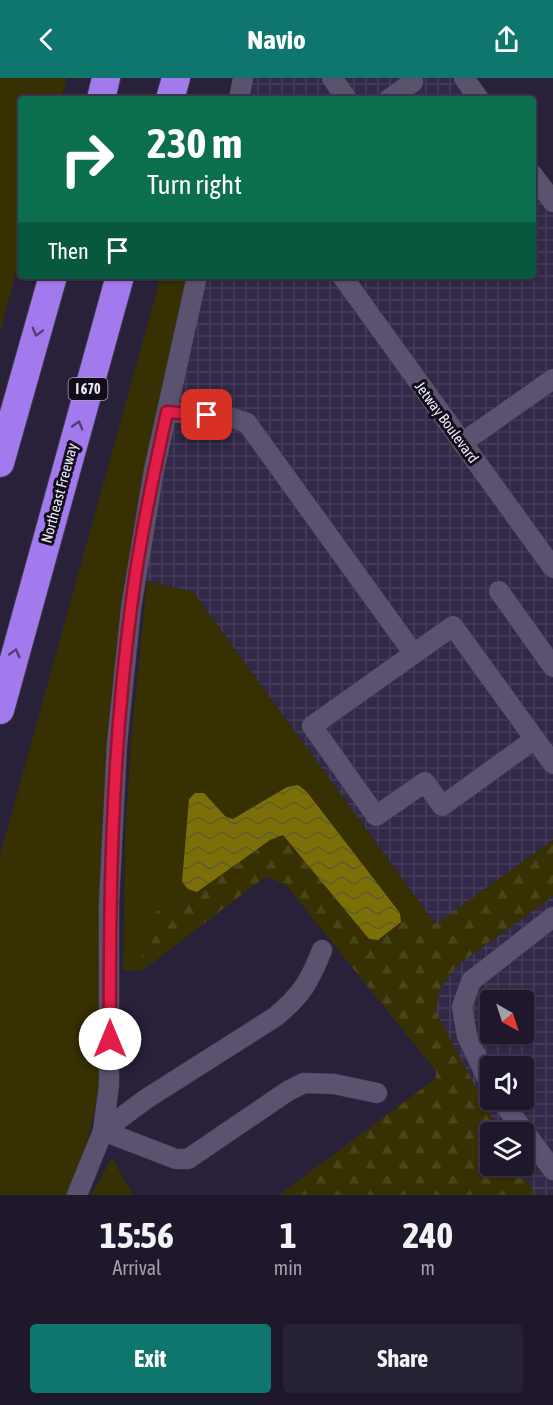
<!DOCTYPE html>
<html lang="en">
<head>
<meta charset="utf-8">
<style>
	body { margin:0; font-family:"Asap Condensed",sans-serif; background:#272134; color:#f1f3f6; height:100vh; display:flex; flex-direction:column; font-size:22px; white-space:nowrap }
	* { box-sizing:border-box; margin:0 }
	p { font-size:20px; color:#a1a0a9 }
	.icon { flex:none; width:33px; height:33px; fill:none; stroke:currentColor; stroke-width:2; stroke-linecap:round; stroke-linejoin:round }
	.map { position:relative; height:1117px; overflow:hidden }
	.sheet { display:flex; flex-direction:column; background:#1f182c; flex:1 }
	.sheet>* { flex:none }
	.top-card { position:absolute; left:18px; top:18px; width:518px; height:183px; border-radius:6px; box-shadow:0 2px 4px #0004,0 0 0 2px #3c3748; background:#0b6e4f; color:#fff; overflow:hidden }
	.needle { width:39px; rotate:141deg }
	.tools { position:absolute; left:480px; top:912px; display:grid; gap:12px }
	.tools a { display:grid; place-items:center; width:54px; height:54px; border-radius:6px; background:#1f182c; box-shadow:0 2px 4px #0004,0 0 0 2px #3c3748; font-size:30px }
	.pin { position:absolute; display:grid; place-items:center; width:51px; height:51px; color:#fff; margin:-26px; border-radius:12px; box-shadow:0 3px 9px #0006 }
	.me { position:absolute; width:66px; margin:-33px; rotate:0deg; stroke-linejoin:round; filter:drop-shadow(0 0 4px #0008) }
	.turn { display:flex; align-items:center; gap:21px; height:126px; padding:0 30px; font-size:27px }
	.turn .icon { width:78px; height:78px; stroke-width:2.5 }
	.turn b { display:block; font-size:42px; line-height:51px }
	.then { display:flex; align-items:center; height:57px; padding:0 30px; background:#0003; gap:12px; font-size:22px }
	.eta { display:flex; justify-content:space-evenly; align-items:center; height:102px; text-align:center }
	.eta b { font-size:36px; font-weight:700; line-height:42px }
	.action { display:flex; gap:12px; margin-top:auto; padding:12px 30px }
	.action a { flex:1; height:69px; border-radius:6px; background:#0f766e; color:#fff; font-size:24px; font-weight:700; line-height:69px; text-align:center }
	.action a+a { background:#272134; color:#f1f3f6 }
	header { display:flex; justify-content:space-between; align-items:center; height:78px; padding:0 30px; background:#0f766e; color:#fff; font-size:27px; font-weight:700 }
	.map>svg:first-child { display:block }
</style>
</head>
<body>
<header><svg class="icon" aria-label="back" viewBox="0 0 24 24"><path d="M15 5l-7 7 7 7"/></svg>Navio<svg class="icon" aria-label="share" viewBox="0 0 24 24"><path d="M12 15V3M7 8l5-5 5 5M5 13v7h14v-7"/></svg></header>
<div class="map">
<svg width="553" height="1117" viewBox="0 0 553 1117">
	<defs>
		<pattern id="industrial-grid" width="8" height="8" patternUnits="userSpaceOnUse" patternTransform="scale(1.5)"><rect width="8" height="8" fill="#322848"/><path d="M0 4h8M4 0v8" fill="none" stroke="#463d5a"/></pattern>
		<pattern id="forest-firs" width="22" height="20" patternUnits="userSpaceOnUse" patternTransform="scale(1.5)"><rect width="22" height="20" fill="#363002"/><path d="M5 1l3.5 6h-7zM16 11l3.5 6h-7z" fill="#4a441b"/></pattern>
		<pattern id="water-waves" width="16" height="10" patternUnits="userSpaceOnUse" patternTransform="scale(1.5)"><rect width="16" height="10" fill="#7b7008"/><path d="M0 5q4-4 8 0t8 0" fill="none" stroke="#615b2a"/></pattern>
	</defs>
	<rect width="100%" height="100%" fill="#29203a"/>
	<path fill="url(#industrial-grid)" fill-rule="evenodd" d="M 234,0 L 475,0 L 490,21 L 229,21 Z
		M 533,83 L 553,112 L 553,762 L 436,847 L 193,514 L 127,498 L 189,198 L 532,198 Z
		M 553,818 L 553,1117 L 536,1117 L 516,1088 L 524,1088 L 524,1054 L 499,1054 L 436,935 L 440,910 L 458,887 ZM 490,922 L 524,922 L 524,956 L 490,956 ZM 490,988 L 524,988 L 524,1022 L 490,1022 Z"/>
	<path fill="#363002" d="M 0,0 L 67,0 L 61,21 L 21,21 L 21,175 L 0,255 Z
		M 161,198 L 189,198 L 161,317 L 101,811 L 99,992 L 97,1023 L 83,1081 L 67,1117 L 0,1117 L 0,777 Z
		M 147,503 L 193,514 L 436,847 L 401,844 L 400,835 L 307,714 L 287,709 L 233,741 L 226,739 L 204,715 L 188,811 L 197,814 L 155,834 L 143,885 L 151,886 L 140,893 L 123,892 L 125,756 L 131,663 Z
		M 112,1080 L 133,1117 L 91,1117 Z"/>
	<path fill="url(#forest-firs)" d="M 283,757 L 369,860 L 378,862 L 401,844 L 436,846 L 553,762 L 553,818 L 458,887 L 440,910 L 436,934 L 499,1054 L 490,1054 L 490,1088 L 516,1088 L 536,1117 L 279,1117 L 435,1001 L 436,993 L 285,806 L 265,799 L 151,886 L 143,885 L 141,868 L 155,834 L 197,814 L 270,762 Z"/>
	<path fill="url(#water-waves)" d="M 298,707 L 307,714 L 400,835 L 401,844 L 378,862 L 369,861 L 283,757 L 270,762 L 197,814 L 188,811 L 182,804 L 189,721 L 195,715 L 204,715 L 226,739 L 233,741 L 287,709 Z"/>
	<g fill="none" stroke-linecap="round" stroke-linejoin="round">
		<defs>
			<path id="minor" d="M 332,0 L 347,21
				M 464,0 L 479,21
				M 239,21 L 243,0
				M 389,21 L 413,4
				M 532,96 L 553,124
				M 342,198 L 553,490
				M 167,334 L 227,338 L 247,345 L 414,576
				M 462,365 L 553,301
				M 499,513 L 553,589
				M 535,661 L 442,728 L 425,704 L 376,738 L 312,648 L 453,548 L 553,686
				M 490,1006 L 467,958 L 462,929 L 471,903 L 553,839
				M 501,1022 L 553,1092
				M 103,1053 L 176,1081 L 188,1081 L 288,1013 L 304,1005 L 334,1006 L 377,1015
				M 103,1053 L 146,1021 L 275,939 C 301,918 310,903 322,872
				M 77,1117 L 103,1053 L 109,1007 L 109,825 L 117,666 L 131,530 L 154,392 L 197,198"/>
			<path id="highway" d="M 101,21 L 106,0
				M 170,21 L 176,0
				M 0,385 L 53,198
				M 0,632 L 120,198"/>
		</defs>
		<use href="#minor" stroke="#423a50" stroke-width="21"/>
		<use href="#highway" stroke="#423a50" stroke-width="30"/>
		<use href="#minor" stroke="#5a526f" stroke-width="20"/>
		<use href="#highway" stroke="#a37aee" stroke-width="28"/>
	</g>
	<defs><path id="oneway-chevron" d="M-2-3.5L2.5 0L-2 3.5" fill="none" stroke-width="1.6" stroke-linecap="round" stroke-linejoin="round" transform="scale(1.5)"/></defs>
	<g stroke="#523d78">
		<use href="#oneway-chevron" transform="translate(37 254) rotate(106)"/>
		<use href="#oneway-chevron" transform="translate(78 347) rotate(-74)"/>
		<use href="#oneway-chevron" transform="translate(15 575) rotate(-75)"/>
	</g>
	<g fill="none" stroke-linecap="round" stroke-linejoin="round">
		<defs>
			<path id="route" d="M 110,961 C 109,817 112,673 131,530 C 139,464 153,399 167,334 L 207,337"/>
		</defs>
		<use href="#route" stroke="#92132f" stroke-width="15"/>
		<use href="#route" stroke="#e11d48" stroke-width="10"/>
	</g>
	<g text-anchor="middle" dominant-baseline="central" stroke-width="6" stroke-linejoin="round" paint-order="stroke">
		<rect fill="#100c18" stroke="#aba7b6" stroke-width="1.5" x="68.5" y="300" width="39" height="22" rx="4.5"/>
		<g font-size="14" font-weight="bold" fill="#eee9fa">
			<text x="88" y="311">I 670</text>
		</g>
		<g font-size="15" fill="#eee9fa" stroke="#100c18">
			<text transform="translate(447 344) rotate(54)">Jetway Boulevard</text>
			<text transform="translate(59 415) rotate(-75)">Northeast Freeway</text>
		</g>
	</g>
</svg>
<div class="tools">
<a><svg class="needle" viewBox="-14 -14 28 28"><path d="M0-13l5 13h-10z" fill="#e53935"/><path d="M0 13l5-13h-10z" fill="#a1a0a9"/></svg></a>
<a><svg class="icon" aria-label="sound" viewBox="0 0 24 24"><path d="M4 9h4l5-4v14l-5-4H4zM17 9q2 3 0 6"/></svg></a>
<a><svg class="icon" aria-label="layers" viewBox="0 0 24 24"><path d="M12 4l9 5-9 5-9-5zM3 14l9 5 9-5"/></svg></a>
</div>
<div class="pin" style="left:207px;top:337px;background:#d93025"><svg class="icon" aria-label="arrive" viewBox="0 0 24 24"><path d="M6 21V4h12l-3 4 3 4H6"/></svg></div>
<svg class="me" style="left:110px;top:961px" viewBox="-20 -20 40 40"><circle r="19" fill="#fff"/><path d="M0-13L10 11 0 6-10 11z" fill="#e11d48"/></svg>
<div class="top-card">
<div class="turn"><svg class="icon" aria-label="right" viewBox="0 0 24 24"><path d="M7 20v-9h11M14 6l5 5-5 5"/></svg><div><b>230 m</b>Turn right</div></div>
<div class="then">Then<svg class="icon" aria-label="arrive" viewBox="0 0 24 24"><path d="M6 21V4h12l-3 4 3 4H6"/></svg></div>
</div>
</div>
<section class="sheet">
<div class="eta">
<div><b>15:56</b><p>Arrival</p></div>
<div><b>1</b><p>min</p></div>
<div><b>240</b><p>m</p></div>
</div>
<div class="action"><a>Exit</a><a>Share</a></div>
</section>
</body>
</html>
